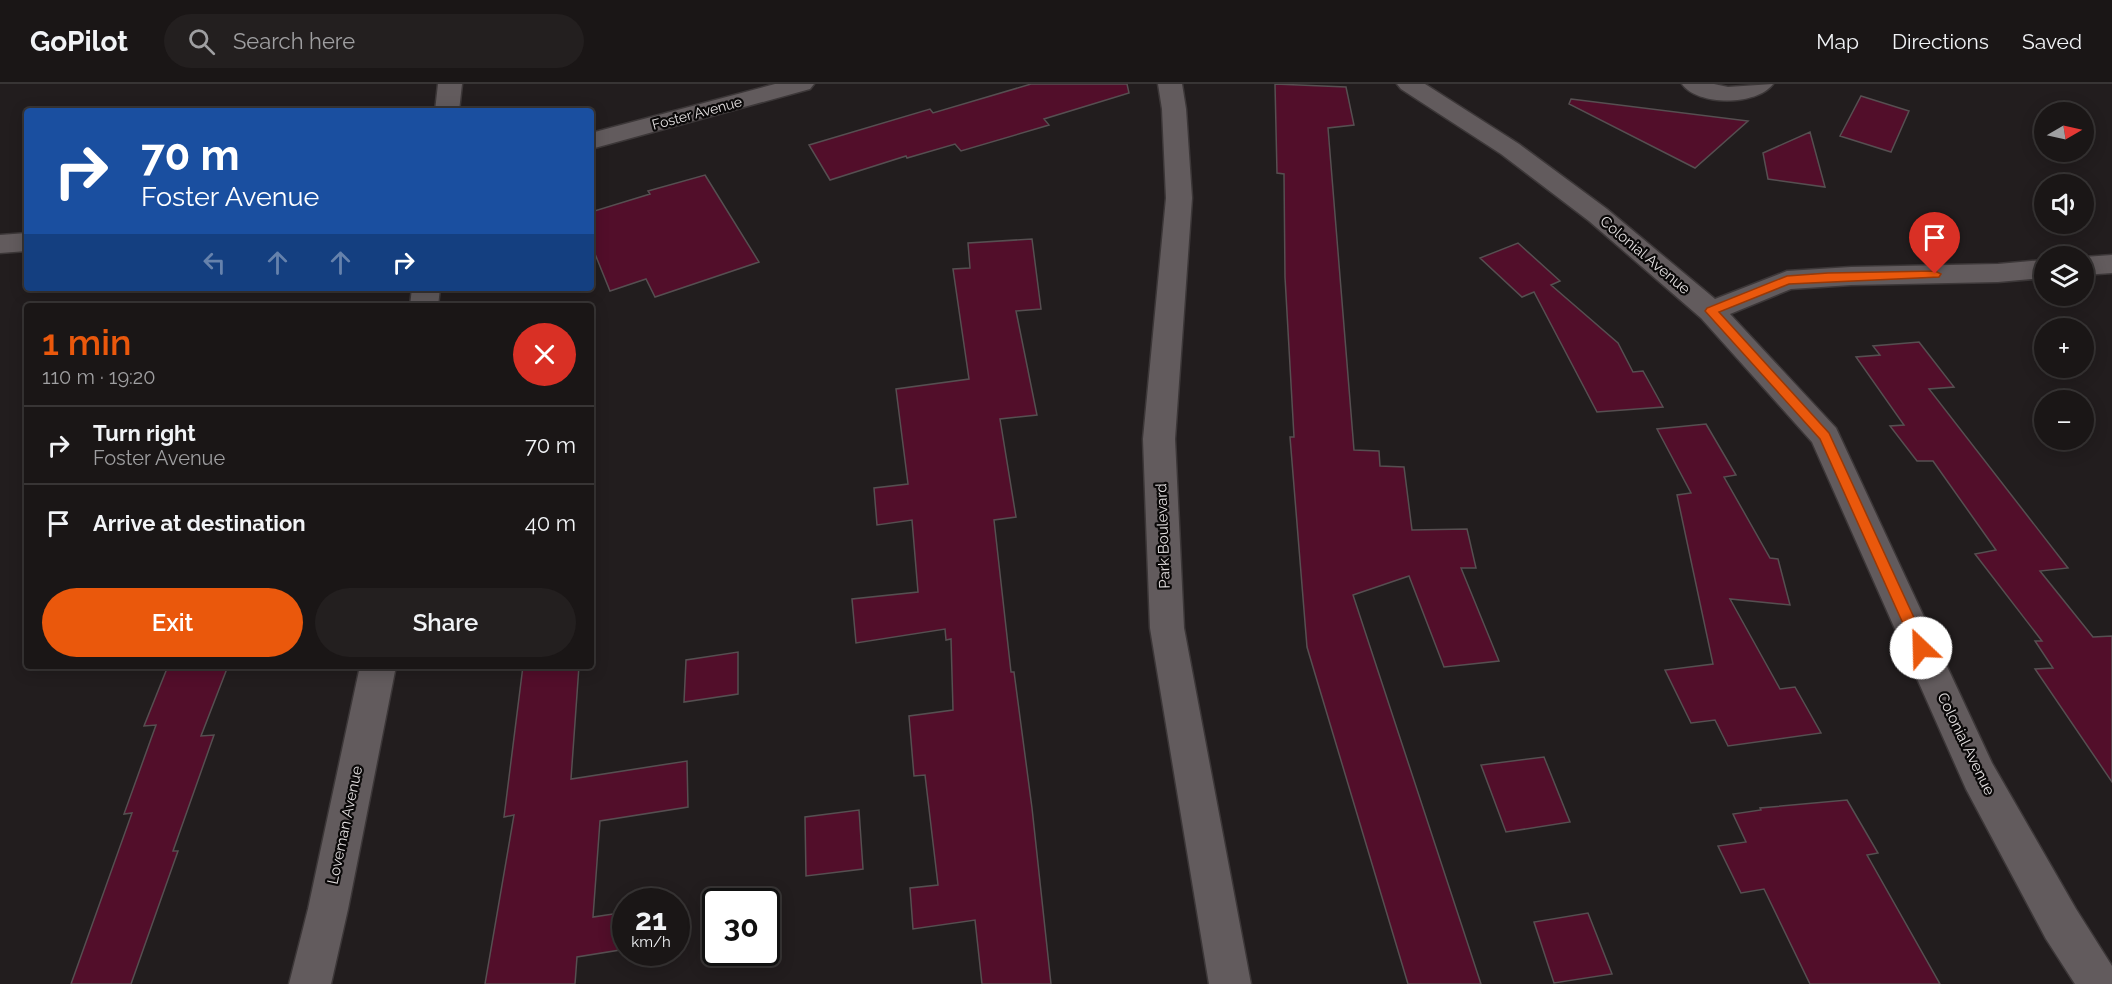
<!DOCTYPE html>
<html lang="en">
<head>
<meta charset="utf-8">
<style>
	body { margin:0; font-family:Raleway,sans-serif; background:#231f1f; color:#f1f3f6; height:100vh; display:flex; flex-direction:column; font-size:22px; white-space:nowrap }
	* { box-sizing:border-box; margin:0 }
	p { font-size:20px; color:#9f9fa1 }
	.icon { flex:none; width:33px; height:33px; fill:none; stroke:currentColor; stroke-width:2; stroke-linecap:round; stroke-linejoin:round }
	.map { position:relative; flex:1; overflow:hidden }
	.side { position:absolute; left:24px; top:219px; width:570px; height:366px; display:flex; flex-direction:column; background:#1a1616; border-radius:6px; box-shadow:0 3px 15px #0003,0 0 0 2px #383535 }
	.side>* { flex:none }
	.top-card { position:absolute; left:24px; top:24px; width:570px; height:183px; border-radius:6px; box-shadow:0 3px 15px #0003,0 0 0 2px #383535; background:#1a4fa0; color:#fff; overflow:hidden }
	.needle { width:39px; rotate:81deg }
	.tools { position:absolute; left:2034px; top:18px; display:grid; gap:12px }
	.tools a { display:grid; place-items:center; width:60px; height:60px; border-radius:50%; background:#1a1616; box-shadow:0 3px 15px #0003,0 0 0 2px #383535; font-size:30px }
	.speed { position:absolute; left:612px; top:804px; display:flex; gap:12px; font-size:30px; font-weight:700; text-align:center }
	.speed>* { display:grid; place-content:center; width:78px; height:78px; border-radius:50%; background:#1a1616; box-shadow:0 3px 15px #0003,0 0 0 2px #383535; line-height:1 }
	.speed small { font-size:15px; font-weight:400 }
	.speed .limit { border:3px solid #111; border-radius:9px; background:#fff; color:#111 }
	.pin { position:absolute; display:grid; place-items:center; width:51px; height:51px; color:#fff; margin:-62px -26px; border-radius:50% 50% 50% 0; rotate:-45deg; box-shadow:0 0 6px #0007 }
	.pin .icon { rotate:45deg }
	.me { position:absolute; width:66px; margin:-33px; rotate:336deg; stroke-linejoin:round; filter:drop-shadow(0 0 4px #0008) }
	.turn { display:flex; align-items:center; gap:21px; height:126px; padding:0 18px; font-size:27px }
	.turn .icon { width:78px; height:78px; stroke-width:2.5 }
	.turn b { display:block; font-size:42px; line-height:51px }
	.lanes { display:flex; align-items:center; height:57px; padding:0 18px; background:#0003; justify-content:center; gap:30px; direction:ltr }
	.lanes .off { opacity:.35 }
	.round { display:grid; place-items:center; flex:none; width:63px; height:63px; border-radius:32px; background:#231f1f }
	.head { display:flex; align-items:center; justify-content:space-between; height:102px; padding:0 18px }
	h1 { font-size:36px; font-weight:600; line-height:45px; color:#ea580c }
	.button { display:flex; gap:12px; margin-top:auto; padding:12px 18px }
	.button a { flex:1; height:69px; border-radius:36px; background:#ea580c; color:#fff; font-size:24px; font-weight:600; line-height:69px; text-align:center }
	.button a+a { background:#231f1f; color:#f1f3f6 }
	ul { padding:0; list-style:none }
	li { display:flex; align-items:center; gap:18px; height:78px; padding:0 18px; border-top:2px solid #383535 }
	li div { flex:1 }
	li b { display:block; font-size:22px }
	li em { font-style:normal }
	header { display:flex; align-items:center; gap:36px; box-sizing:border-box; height:84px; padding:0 30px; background:#1a1616; border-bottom:2px solid #383535 }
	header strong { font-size:28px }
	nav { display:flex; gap:33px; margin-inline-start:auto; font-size:21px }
	.search { width:420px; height:54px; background:#231f1f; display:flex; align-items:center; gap:15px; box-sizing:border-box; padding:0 21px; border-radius:33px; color:#9f9fa1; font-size:22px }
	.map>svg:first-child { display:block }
</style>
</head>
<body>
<header>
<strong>GoPilot</strong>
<div class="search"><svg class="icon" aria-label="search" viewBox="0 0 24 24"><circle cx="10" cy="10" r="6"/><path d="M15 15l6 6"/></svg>Search here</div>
<nav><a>Map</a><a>Directions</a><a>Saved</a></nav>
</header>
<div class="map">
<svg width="2112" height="900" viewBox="0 0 2112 900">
	<rect width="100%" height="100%" fill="#221d1e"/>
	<path fill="#520e2a" stroke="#564f51" stroke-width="1.5" d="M 1031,0 L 1127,0 L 1129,9 L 1044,35 L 1049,41 L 961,67 L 955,60 L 907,74 L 906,72 L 830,96 L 809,61 L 930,25 L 933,29 Z
		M 1275,0 L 1346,3 L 1354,41 L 1328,44 L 1354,366 L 1379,367 L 1380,382 L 1404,383 L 1412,446 L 1467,445 L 1476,484 L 1461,484 L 1499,577 L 1444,583 L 1409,492 L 1353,511 L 1481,900 L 1408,900 L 1307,563 L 1290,353 L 1294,353 L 1285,193 L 1284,90 L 1277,89 Z
		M 1861,12 L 1909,27 L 1891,68 L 1840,52 Z
		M 1571,15 L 1748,37 L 1695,84 L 1569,20 Z
		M 1810,48 L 1825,103 L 1768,95 L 1763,69 Z
		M 705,91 L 759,178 L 655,213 L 646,195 L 610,207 L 591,160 L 591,128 L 650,110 L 648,107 Z
		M 1032,155 L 1041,225 L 1016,227 L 1037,331 L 1000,335 L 1016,433 L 994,436 L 1011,588 L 1014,588 L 1032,724 L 1051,900 L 982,900 L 975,836 L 913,845 L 910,804 L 938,801 L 925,691 L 914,692 L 909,632 L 953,626 L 951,555 L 946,556 L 945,545 L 856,559 L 852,515 L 918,508 L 912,436 L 877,441 L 874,404 L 908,400 L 896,305 L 969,295 L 953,185 L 970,184 L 968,159 Z
		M 1518,159 L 1560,197 L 1551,201 L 1618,259 L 1633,288 L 1643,287 L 1663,323 L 1597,328 L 1534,208 L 1522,213 L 1480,174 Z
		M 1919,258 L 1954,303 L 1929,305 L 2068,484 L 2040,487 L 2093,553 L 2112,552 L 2112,698 L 2035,585 L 2053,584 L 2035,557 L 2042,557 L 1975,470 L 1996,466 L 1933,377 L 1917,377 L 1890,342 L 1904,341 L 1856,273 L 1880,271 L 1873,262 Z
		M 1706,340 L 1736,391 L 1724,393 L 1770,474 L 1778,475 L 1790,521 L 1730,515 L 1780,605 L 1795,603 L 1821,649 L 1728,662 L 1715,636 L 1691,639 L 1665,586 L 1713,580 L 1677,411 L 1691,409 L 1657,345 Z
		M 738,568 L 738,610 L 684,618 L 686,576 Z
		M 168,582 L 228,582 L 201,652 L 214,651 L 173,767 L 178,767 L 131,900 L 71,900 L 132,729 L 124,730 L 156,641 L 144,642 Z
		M 523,582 L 579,582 L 571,695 L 687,677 L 688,723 L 600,737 L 593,833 L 626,828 L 626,865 L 577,873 L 575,900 L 485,900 L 514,731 L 504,733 Z
		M 1544,673 L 1570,738 L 1506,748 L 1481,681 Z
		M 1847,716 L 1878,769 L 1867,771 L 1940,900 L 1810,900 L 1764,805 L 1741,809 L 1718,762 L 1746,758 L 1733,730 L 1761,726 L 1760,724 Z
		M 859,726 L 863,785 L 806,792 L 805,733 Z
		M 1588,829 L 1612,890 L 1554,899 L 1534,838 Z"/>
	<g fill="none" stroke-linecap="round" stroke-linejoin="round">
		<defs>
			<path id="minor" d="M 438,0 L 462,0 L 459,27 L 435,27 Z
				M 775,0 L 814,0 L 810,5 L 591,65 L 591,49 Z
				M 1158,0 L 1182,0 L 1186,25 L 1192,114 L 1175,355 L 1184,544 L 1251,900 L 1209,900 L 1150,544 L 1143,355 L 1166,114 L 1162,25 Z
				M 1397,0 L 1425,0 L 1519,60 L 1607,125 L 1715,215 L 1787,187 L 1851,183 L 1998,180 L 2044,176 L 2044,194 L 1998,198 L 1851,201 L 1791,205 L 1730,230 L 1836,344 L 1992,679 L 2076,825 L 2112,882 L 2112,900 L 2075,900 L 2046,855 L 1966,705 L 1812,358 L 1701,234 L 1589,137 L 1501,70 L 1401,5 Z
				M 1682,0 L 1714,0 L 1728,3 L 1773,0 C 1757,22 1697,22 1682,0 Z
				M 27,149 L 27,167 L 0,169 L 0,151 Z
				M 2112,171 L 2112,189 L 2084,191 L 2084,173 Z
				M 412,204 L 440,204 L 438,222 L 410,222 Z
				M 360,582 L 396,582 L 348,825 L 331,900 L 289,900 L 308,825 Z"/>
		</defs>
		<use href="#minor" stroke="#3c3738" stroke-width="3"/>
		<use href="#minor" fill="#625b5d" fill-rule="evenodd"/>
	</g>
	<path fill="#ea580c" stroke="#983908" stroke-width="1.5" d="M 1935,187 L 1941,190 L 1939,193 L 1789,200 L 1719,228 L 1829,349 L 1928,564 L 1926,569 L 1921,571 L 1916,569 L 1914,564 L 1820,355 L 1705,227 L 1707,224 L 1787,192 L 1828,189 Z"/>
	<g text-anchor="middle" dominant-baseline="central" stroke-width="4.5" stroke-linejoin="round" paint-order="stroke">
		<g font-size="14" fill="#e4e0e1" stroke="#0a0808">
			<text transform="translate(697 29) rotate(-15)">Foster Avenue</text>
		</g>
		<g font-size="15" fill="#e4e0e1" stroke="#0a0808">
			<text transform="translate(1645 171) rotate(40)">Colonial Avenue</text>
			<text transform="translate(1163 452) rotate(-92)">Park Boulevard</text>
			<text transform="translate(1966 660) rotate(64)">Colonial Avenue</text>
			<text transform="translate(345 741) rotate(-78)">Loveman Avenue</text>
		</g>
	</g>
</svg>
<div class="tools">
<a><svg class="needle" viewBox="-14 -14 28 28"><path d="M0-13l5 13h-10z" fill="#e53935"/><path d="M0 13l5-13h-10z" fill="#9f9fa1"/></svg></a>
<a><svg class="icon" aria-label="sound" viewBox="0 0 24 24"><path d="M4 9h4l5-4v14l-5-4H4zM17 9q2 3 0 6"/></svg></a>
<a><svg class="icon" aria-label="layers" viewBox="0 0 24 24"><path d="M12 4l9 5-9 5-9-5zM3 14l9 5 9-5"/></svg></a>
<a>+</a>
<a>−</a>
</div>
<div class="speed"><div>21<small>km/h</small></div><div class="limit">30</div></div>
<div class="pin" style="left:1935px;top:190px;background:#d93025"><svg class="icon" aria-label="arrive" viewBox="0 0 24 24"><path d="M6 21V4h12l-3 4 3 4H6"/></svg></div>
<svg class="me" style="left:1921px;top:564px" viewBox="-20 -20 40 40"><circle r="19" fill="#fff"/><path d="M0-13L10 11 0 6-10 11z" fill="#ea580c"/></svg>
<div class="top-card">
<div class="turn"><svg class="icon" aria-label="right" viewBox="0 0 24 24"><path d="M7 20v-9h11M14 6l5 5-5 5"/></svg><div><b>70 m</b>Foster Avenue</div></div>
<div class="lanes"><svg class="icon off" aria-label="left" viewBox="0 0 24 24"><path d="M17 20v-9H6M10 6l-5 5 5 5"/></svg><svg class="icon off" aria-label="ahead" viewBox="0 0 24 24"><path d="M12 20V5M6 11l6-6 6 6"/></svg><svg class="icon off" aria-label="ahead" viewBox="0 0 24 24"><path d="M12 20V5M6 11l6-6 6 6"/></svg><svg class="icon" aria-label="right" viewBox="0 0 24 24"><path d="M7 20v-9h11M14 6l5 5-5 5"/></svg></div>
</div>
<section class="side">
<div class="head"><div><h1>1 min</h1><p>110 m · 19:20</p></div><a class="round" style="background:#d93025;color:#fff"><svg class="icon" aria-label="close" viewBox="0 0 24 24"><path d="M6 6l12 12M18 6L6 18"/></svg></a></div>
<ul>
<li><svg class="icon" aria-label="right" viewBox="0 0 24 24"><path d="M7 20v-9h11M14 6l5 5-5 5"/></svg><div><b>Turn right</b><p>Foster Avenue</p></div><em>70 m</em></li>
<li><svg class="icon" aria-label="arrive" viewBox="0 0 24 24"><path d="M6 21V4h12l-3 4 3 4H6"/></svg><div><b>Arrive at destination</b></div><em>40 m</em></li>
</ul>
<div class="button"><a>Exit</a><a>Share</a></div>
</section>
</div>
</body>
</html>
